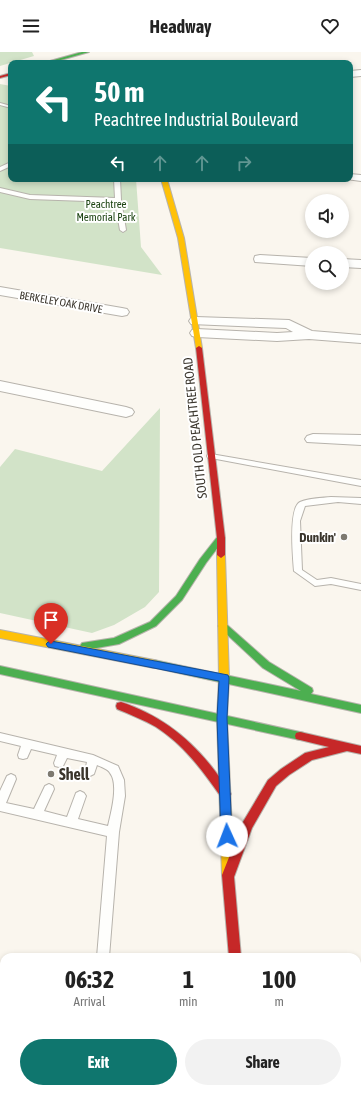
<!DOCTYPE html>
<html lang="en">
<head>
<meta charset="utf-8">
<style>
	body { margin:0; font-family:"Asap Condensed",sans-serif; background:#f2f2f2; color:#222; height:100vh; display:flex; flex-direction:column; font-size:15px; white-space:nowrap }
	* { box-sizing:border-box; margin:0 }
	p { font-size:13px; color:#767676 }
	.icon { flex:none; width:22px; height:22px; fill:none; stroke:currentColor; stroke-width:2; stroke-linecap:round; stroke-linejoin:round }
	.map { position:relative; flex:1; overflow:hidden }
	.panel { position:absolute; left:0px; top:901px; width:361px; height:140px; display:flex; flex-direction:column; background:#fff; border-radius:12px 12px 0 0; box-shadow:0 2px 6px #0003 }
	.panel>* { flex:none }
	.banner { position:absolute; left:8px; top:8px; width:345px; height:122px; border-radius:8px; box-shadow:0 2px 6px #0003; background:#0f766e; color:#fff; overflow:hidden }
	.buttons { position:absolute; left:305px; top:142px; display:grid; gap:8px }
	.buttons a { display:grid; place-items:center; width:44px; height:44px; border-radius:50%; background:#fff; box-shadow:0 2px 6px #0003; font-size:20px }
	.pin { position:absolute; display:grid; place-items:center; width:34px; height:34px; color:#fff; margin:-41px -17px; border-radius:50% 50% 50% 0; rotate:-45deg; box-shadow:0 0 4px #0007 }
	.pin .icon { rotate:45deg }
	.me { position:absolute; width:44px; margin:-22px; rotate:358deg; stroke-linejoin:round; filter:drop-shadow(0 0 3px #0008) }
	.turn { display:flex; align-items:center; gap:14px; height:84px; padding:0 20px; font-size:18px }
	.turn .icon { width:52px; height:52px; stroke-width:2.5 }
	.turn b { display:block; font-size:28px; line-height:34px }
	.lanes { display:flex; align-items:center; height:38px; padding:0 20px; background:#0003; justify-content:center; gap:20px; direction:ltr }
	.lanes .off { opacity:.35 }
	.eta { display:flex; justify-content:space-evenly; align-items:center; height:68px; text-align:center }
	.eta b { font-size:24px; font-weight:700; line-height:28px }
	.primary-button { display:flex; gap:8px; margin-top:auto; padding:8px 20px }
	.primary-button a { flex:1; height:46px; border-radius:24px; background:#0f766e; color:#fff; font-size:16px; font-weight:700; line-height:46px; text-align:center }
	.primary-button a+a { background:#f2f2f2; color:#222 }
	header { display:flex; justify-content:space-between; align-items:center; height:52px; padding:0 20px; background:#fff; font-size:18px; font-weight:700 }
	.map>svg:first-child { display:block }
</style>
</head>
<body>
<header><svg class="icon" aria-label="menu" viewBox="0 0 24 24"><path d="M4 6h16M4 12h16M4 18h16"/></svg>Headway<svg class="icon" aria-label="heart" viewBox="0 0 24 24"><path d="M12 20l-8-8c-3-5 5-10 8-4 3-6 11-1 8 4z"/></svg></header>
<div class="map">
<svg width="361" height="1041" viewBox="0 0 361 1041">
	<rect width="100%" height="100%" fill="#faf6ee"/>
	<path fill="#d2e3c8" d="M 0,0 L 32,0 L 34,4 L 0,14 Z
		M 0,32 L 11,34 L 11,127 L 136,127 L 141,195 L 162,223 L 0,196 Z
		M 160,356 L 159,540 L 145,555 L 114,573 L 92,581 L 0,561 L 0,415 L 15,397 L 102,419 Z"/>
	<g fill="none" stroke-linecap="round" stroke-linejoin="round">
		<defs>
			<path id="lane" d="M 0,51 L 11,54 L 11,56 L 0,53 Z
				M 11,110 L 11,114 L 0,119 L 0,115 Z
				M 114,127 L 120,127 L 121,148 L 126,178 L 123,180 L 120,178 L 115,150 L 30,147 L 0,140 L 0,136 L 30,143 L 115,146 Z
				M 208,402 L 211,402 L 361,428 L 361,434 L 211,406 L 208,406 L 207,404 Z
				M 331,445 L 361,446 L 361,452 L 338,450 L 305,454 L 300,469 L 302,518 L 317,528 L 331,526 L 361,532 L 361,538 L 331,532 L 315,534 L 294,519 C 293,506 288,456 300,450 C 309,446 322,446 331,445 Z
				M 0,681 L 93,703 L 118,714 L 124,728 L 125,744 L 119,780 L 109,905 L 97,905 L 107,784 L 0,759 L 0,739 L 7,724 L 11,722 L 15,724 L 16,727 L 6,751 L 34,757 L 45,734 L 49,732 L 53,734 L 54,737 L 44,759 L 67,765 L 76,741 L 80,739 L 84,741 L 86,744 L 78,767 L 108,774 C 111,761 119,732 110,721 C 108,717 101,715 97,713 L 94,722 L 90,724 L 86,722 L 85,719 L 87,710 L 67,706 L 63,714 L 59,715 L 55,714 L 54,711 L 57,703 L 31,697 L 27,706 L 23,707 L 19,706 L 18,703 L 21,694 L 0,689 Z
				M 0,943 L 4,943 L 4,955 L 0,955 Z
				M 4,992 L 4,1006 L 0,1007 L 0,993 Z
				M 357,1000 L 361,1001 L 361,1015 L 357,1014 Z
				M 361,1028 L 361,1041 L 347,1041 L 349,1037 L 357,1037 L 357,1030 Z
				M 222,1037 L 251,1037 L 249,1041 L 220,1041 Z"/>
			<path id="street" d="M 361,18 L 361,24 L 350,25 L 350,19 Z
				M 350,122 L 361,123 L 361,129 L 346,127 L 350,127 Z
				M 260,203 L 312,206 L 312,214 L 255,210 L 254,207 L 255,204 Z
				M 342,207 L 361,208 L 361,216 L 342,215 Z
				M 0,235 L 122,256 L 127,257 L 129,260 L 127,263 L 122,264 L 0,243 Z
				M 196,265 L 289,268 L 312,279 L 361,283 L 361,291 L 309,287 L 277,289 L 197,285 L 192,284 L 190,281 L 192,278 L 197,277 L 277,281 L 293,280 L 286,276 L 191,272 L 189,269 L 191,266 Z
				M 0,329 L 126,355 L 132,357 L 134,360 L 132,363 L 126,365 L 0,339 Z
				M 313,382 L 361,383 L 361,393 L 307,390 L 305,387 L 307,384 Z"/>
			<path id="fast" d="M 82,0 L 89,0 L 50,11 L 43,11 Z
				M 221,483 L 225,486 L 206,511 L 182,548 L 156,574 L 119,592 L 85,598 L 82,597 L 80,594 L 82,591 L 114,586 L 150,570 L 176,544 L 200,507 L 218,484 Z
				M 223,571 L 226,572 L 269,610 L 312,636 L 313,639 L 311,642 L 361,653 L 361,661 L 151,615 L 149,612 L 151,609 L 154,608 L 301,639 L 263,616 L 220,576 L 218,574 L 220,572 Z
				M 0,614 L 300,680 L 304,681 L 305,684 L 304,687 L 300,688 L 0,622 Z"/>
			<path id="slow" d="M 161,127 L 167,127 L 184,186 L 202,296 L 199,298 L 196,296 L 178,186 Z
				M 221,500 L 225,503 L 229,626 L 227,666 L 234,823 L 232,827 L 228,828 L 224,827 L 222,823 L 217,666 L 219,626 L 217,503 Z
				M 0,578 L 154,608 L 157,609 L 159,612 L 157,615 L 154,616 L 0,586 Z
				M 242,1037 L 256,1037 L 257,1041 L 243,1041 Z"/>
			<path id="jam" d="M 11,21 L 11,23 L 0,26 L 0,24 Z
				M 199,294 L 202,296 L 225,486 L 225,503 L 221,506 L 217,503 L 217,486 L 196,296 Z
				M 121,650 C 160,663 190,686 215,719 C 220,726 227,734 231,742 L 229,745 L 225,747 L 221,745 C 203,719 184,693 156,675 C 144,668 131,663 117,657 L 116,654 L 117,651 Z
				M 300,680 L 361,694 L 361,702 L 347,699 L 312,708 L 289,723 L 276,734 L 252,776 L 234,825 L 241,905 L 229,905 L 222,823 L 243,770 L 268,728 L 281,717 L 305,701 L 329,695 L 296,687 L 295,684 L 296,681 Z"/>
		</defs>
		<use href="#lane" stroke="#b7b3ac" stroke-width="2"/>
		<use href="#street" stroke="#b7b3ac" stroke-width="2"/>
		<use href="#fast" stroke="#b7b3ac" stroke-width="2"/>
		<use href="#slow" stroke="#b7b3ac" stroke-width="2"/>
		<use href="#jam" stroke="#b7b3ac" stroke-width="2"/>
		<use href="#lane" fill="#fefefc" fill-rule="evenodd"/>
		<use href="#street" fill="#fefefc" fill-rule="evenodd"/>
		<use href="#fast" fill="#4caf50" fill-rule="evenodd"/>
		<use href="#slow" fill="#ffc107" fill-rule="evenodd"/>
		<use href="#jam" fill="#c62828" fill-rule="evenodd"/>
	</g>
	<path fill="#1a73e8" stroke="#114b97" d="M 51,589 L 228,623 L 229,626 L 227,666 L 232,784 L 231,787 L 227,789 L 223,787 L 221,784 L 217,666 L 219,629 L 48,595 L 46,592 L 48,590 Z"/>
	<g fill="#7d7970" stroke="#fff" stroke-width="1.5">
		<circle cx="344" cy="485" r="4"/>
		<circle cx="51" cy="722" r="4"/>
	</g>
	<g text-anchor="middle" dominant-baseline="central" stroke-width="4" stroke-linejoin="round" paint-order="stroke">
		<g font-size="11" fill="#1a4210" stroke="#fff">
			<text x="106" y="152">Peachtree<tspan x="106" dy="13">Memorial Park</tspan></text>
		</g>
		<g font-size="11" fill="#3a352c" stroke="#fff">
			<text transform="translate(61 250) rotate(10)">BERKELEY OAK DRIVE</text>
		</g>
		<g font-size="13" fill="#3a352c" stroke="#fff">
			<text transform="translate(195 376) rotate(-96)">SOUTH OLD PEACHTREE ROAD</text>
		</g>
		<g font-size="13" font-weight="bold" fill="#3a352c" stroke="#fff" text-anchor="end">
			<text x="336" y="485">Dunkin'</text>
		</g>
		<g font-size="16" font-weight="bold" fill="#3a352c" stroke="#fff" text-anchor="start">
			<text x="59" y="722">Shell</text>
		</g>
	</g>
</svg>
<div class="buttons">
<a><svg class="icon" aria-label="sound" viewBox="0 0 24 24"><path d="M4 9h4l5-4v14l-5-4H4zM17 9q2 3 0 6"/></svg></a>
<a><svg class="icon" aria-label="search" viewBox="0 0 24 24"><circle cx="10" cy="10" r="6"/><path d="M15 15l6 6"/></svg></a>
</div>
<div class="pin" style="left:51px;top:592px;background:#d93025"><svg class="icon" aria-label="arrive" viewBox="0 0 24 24"><path d="M6 21V4h12l-3 4 3 4H6"/></svg></div>
<svg class="me" style="left:227px;top:784px" viewBox="-20 -20 40 40"><circle r="19" fill="#fff"/><path d="M0-13L10 11 0 6-10 11z" fill="#1a73e8"/></svg>
<div class="banner">
<div class="turn"><svg class="icon" aria-label="left" viewBox="0 0 24 24"><path d="M17 20v-9H6M10 6l-5 5 5 5"/></svg><div><b>50 m</b>Peachtree Industrial Boulevard</div></div>
<div class="lanes"><svg class="icon" aria-label="left" viewBox="0 0 24 24"><path d="M17 20v-9H6M10 6l-5 5 5 5"/></svg><svg class="icon off" aria-label="ahead" viewBox="0 0 24 24"><path d="M12 20V5M6 11l6-6 6 6"/></svg><svg class="icon off" aria-label="ahead" viewBox="0 0 24 24"><path d="M12 20V5M6 11l6-6 6 6"/></svg><svg class="icon off" aria-label="right" viewBox="0 0 24 24"><path d="M7 20v-9h11M14 6l5 5-5 5"/></svg></div>
</div>
<section class="panel">
<div class="eta">
<div><b>06:32</b><p>Arrival</p></div>
<div><b>1</b><p>min</p></div>
<div><b>100</b><p>m</p></div>
</div>
<div class="primary-button"><a>Exit</a><a>Share</a></div>
</section>
</div>
</body>
</html>
